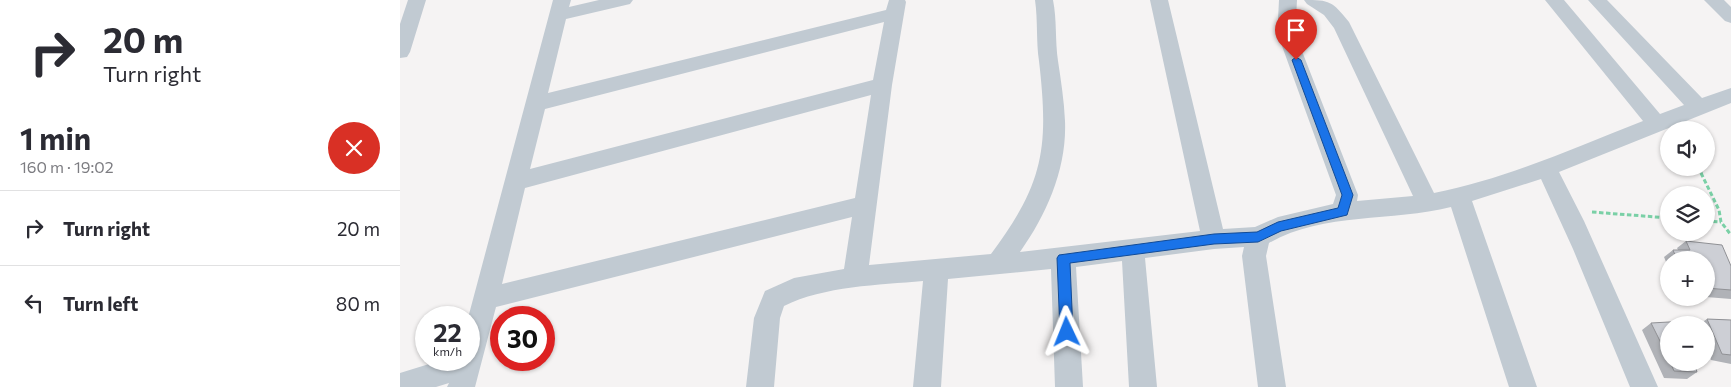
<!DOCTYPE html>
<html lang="en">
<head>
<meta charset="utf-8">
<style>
	body { margin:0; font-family:Commissioner,sans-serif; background:#f7f7f7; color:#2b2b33; height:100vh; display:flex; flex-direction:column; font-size:19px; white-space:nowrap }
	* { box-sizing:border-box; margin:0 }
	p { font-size:16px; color:#7c7c81 }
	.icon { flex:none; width:28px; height:28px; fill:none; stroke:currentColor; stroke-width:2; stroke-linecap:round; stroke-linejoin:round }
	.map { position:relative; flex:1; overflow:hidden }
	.panel { display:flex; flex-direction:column; background:#fff; width:400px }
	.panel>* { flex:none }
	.guide { background:#fff; color:#2b2b33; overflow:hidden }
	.controls { position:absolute; left:1260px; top:121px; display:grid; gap:10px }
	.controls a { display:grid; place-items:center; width:55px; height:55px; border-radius:50%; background:#fff; box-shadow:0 1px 4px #0004; font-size:25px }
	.speed { position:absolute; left:15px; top:306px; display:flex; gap:10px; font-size:25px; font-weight:700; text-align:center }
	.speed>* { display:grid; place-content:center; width:65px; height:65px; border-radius:50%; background:#fff; box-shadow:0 1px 4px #0004; line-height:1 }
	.speed small { font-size:12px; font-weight:400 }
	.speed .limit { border:8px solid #d22; background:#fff; color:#111 }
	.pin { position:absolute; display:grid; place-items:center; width:42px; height:42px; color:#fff; margin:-51px -21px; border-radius:50% 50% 50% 0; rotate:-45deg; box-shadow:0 0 5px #0007 }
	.pin .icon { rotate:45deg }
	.me { position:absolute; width:55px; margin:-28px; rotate:358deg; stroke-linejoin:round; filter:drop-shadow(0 0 4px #0008) }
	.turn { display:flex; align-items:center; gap:18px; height:105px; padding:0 20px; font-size:22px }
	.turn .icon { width:65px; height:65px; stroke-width:2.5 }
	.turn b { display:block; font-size:35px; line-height:42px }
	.round { display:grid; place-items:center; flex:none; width:52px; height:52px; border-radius:26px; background:#f7f7f7 }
	.summary { display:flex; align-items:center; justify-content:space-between; height:85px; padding:0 20px }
	h1 { font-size:30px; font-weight:700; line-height:38px }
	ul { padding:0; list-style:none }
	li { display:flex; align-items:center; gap:15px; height:75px; padding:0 20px; border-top:1px solid #e1e1e2 }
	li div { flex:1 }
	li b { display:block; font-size:19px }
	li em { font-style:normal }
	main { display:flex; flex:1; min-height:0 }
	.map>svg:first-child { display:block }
</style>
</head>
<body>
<main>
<section class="panel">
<div class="guide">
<div class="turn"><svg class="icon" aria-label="right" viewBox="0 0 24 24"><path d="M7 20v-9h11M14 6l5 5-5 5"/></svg><div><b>20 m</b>Turn right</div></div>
</div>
<div class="summary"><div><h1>1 min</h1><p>160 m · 19:02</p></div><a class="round" style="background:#d93025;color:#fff"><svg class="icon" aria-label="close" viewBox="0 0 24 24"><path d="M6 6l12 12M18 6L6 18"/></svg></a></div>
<ul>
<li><svg class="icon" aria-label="right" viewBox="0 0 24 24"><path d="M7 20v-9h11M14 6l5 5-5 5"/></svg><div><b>Turn right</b></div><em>20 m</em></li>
<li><svg class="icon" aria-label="left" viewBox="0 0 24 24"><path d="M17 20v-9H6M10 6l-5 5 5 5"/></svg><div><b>Turn left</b></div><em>80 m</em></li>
</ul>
</section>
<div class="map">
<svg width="1331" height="387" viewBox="0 0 1331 387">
	<rect width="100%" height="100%" fill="#f5f3f3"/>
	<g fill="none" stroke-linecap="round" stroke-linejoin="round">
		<path stroke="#7ad0a6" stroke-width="2.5" stroke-dasharray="3 2.5" stroke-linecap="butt" d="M 1299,168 L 1302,174"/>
		<path stroke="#7ad0a6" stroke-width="3" stroke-dasharray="4.5 2.5" stroke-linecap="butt" d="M 1301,173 L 1319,210 L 1321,222 L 1331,235
			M 1192,212 L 1269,218
			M 1306,221 L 1321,222"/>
		<path fill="#c1cad2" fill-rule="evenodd" d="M 8,0 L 26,0 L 10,52 L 7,57 L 0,58 L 0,24 Z
			M 153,0 L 171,0 L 169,7 L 199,0 L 233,0 L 230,4 L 166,19 L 148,93 L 486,10 L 489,0 L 505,0 L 506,2 L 492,85 L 469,265 L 591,254 C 644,183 649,148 639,61 C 636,41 638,21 635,0 L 653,0 C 657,20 655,40 658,61 C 661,81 664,100 665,121 C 667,168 647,214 620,252 L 800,231 L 750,0 L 768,0 L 823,229 L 855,227 L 878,217 L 933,204 L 936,195 L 882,46 L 878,19 L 879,0 L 897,0 L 896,19 L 900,46 L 958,195 L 957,201 L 1013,196 L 934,28 L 924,15 L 907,4 L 904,0 C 930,0 932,1 949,22 L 1034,193 C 1106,179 1174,148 1243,121 L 1145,0 L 1164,0 L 1260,114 L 1284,105 L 1188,0 L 1207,0 L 1302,98 L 1331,88 L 1331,103 L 1159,172 L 1184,221 L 1258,387 L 1230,387 L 1173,249 L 1141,179 L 1072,201 L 1137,387 L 1109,387 L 1051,207 C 992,222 923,212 869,243 L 866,256 L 886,387 L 858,387 L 842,256 L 844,247 L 814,249 L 745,258 L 757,387 L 729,387 L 722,261 L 676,267 L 683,387 L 655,387 L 651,269 L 548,279 L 541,387 L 513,387 L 523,281 C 479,285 424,286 384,306 L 380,318 L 374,387 L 346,387 L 354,318 L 365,291 L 394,278 L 444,269 L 452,217 L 96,307 L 75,387 L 47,387 L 49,383 L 36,387 L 0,387 L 0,373 L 42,360 L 69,360 L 68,318 ZM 484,22 L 473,80 L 130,169 L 145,109 ZM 471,95 L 455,198 L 102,284 L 125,188 Z
			M 1304,0 L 1324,0 L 1331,7 L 1331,23 L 1325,21 Z"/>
	</g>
	<path fill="#b0b2b7" d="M 1286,241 L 1331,266 L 1331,299 L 1306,297 L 1306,260 L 1269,260 L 1269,269 L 1264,257 L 1273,250 L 1278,250 L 1277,248 Z
		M 1307,319 L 1331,320 L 1331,364 L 1311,360 L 1306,348 L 1306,325 L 1298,325 Z
		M 1251,323 L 1269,325 L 1269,362 L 1302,362 L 1297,365 L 1295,365 L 1297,372 L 1287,379 L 1264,378 L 1242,330 Z"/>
	<path fill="#cdcfd5" stroke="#909195" d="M 1286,241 L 1322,245 L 1331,266 L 1331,290 L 1306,288 L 1306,260 L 1277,260 L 1273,250 L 1290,250 Z
		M 1307,319 L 1331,320 L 1331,355 L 1322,354 Z
		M 1287,321 L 1289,325 L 1269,325 L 1269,359 L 1251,323 Z
		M 1270,362 L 1294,362 L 1297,372 L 1274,371 Z"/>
	<path fill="#1a73e8" stroke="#114b97" d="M 896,57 L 901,60 L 953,195 L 947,215 L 881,231 L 858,242 L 814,244 L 670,263 L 673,332 L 671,336 L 667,338 L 662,336 L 660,332 L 657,258 L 659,255 L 814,234 L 857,232 L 878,222 L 938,208 L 942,195 L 892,60 Z"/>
</svg>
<div class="controls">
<a><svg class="icon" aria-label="sound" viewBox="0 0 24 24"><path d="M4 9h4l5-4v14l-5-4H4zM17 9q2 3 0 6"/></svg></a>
<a><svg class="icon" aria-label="layers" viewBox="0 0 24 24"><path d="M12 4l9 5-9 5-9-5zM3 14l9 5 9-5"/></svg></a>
<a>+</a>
<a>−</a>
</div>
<div class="speed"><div>22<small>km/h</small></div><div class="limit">30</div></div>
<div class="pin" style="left:896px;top:60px;background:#d93025"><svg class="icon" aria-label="arrive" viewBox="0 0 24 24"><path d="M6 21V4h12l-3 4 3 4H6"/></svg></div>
<svg class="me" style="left:667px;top:332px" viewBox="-20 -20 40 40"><path d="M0-17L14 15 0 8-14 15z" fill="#1a73e8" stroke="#fff" stroke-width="4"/></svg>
</div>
</main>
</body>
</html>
